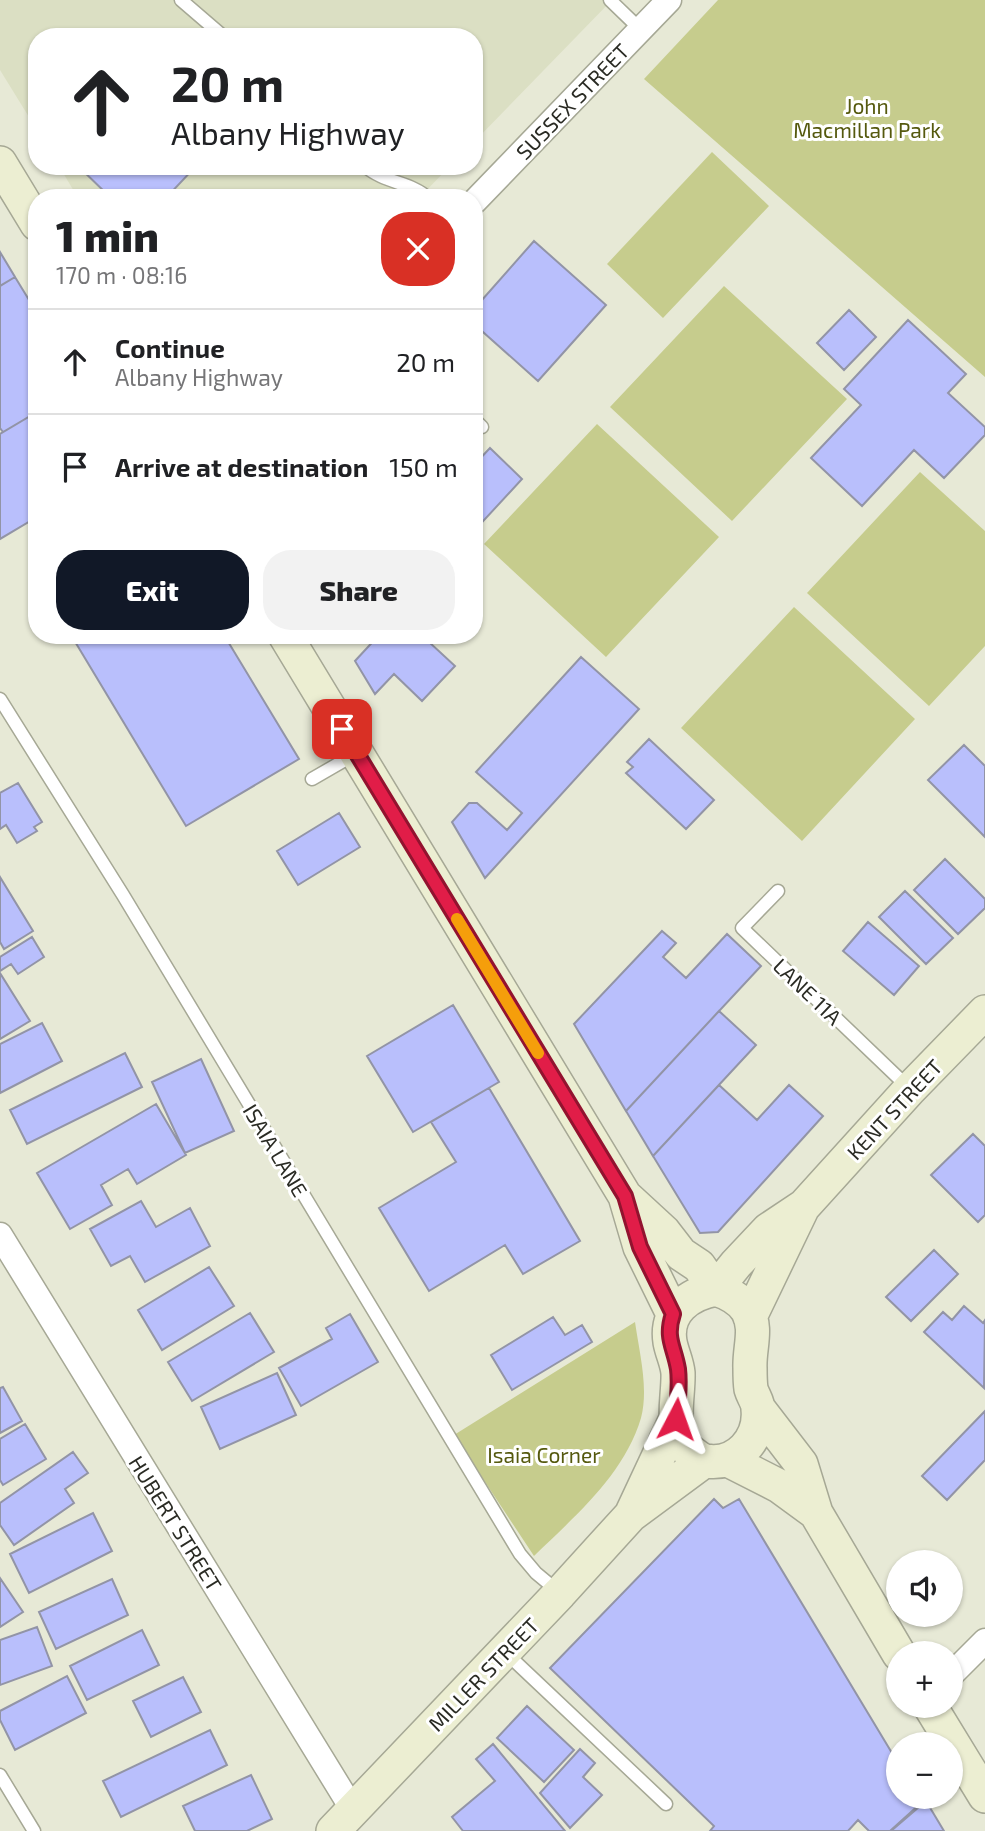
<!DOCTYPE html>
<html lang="en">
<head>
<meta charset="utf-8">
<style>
	body { margin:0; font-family:"Exo 2",sans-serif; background:#f2f2f2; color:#202124; height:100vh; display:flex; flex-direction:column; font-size:26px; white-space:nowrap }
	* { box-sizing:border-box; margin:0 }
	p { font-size:23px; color:#757577 }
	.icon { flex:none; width:38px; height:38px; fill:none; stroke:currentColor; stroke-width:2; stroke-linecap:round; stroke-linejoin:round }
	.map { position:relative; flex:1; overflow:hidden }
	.side { position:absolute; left:28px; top:189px; width:455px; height:455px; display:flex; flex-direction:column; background:#fff; border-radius:28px; box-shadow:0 2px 5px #0004 }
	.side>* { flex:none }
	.guide { position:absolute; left:28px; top:28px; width:455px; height:147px; border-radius:28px; box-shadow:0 2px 5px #0004; background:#fff; color:#202124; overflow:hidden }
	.controls { position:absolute; left:886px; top:1550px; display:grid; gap:14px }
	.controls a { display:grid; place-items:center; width:77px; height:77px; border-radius:50%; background:#fff; box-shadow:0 2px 5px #0004; font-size:35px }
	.pin { position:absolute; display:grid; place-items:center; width:60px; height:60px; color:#fff; margin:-30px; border-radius:14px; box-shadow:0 4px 10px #0006 }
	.me { position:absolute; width:77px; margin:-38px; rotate:4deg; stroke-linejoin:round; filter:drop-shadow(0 0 5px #0008) }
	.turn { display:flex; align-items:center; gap:24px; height:147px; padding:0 28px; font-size:32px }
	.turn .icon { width:91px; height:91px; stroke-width:2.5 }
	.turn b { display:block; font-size:49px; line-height:60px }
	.round { display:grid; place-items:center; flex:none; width:74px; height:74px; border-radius:28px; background:#f2f2f2 }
	.summary { display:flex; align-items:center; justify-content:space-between; height:119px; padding:0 28px }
	h1 { font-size:42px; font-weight:800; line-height:52px }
	.cta { display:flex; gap:14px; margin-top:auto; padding:14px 28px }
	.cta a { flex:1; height:80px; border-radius:28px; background:#111827; color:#fff; font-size:28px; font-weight:800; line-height:80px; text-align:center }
	.cta a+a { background:#f2f2f2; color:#202124 }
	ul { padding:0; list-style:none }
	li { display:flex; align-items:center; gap:21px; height:105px; padding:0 28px; border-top:2px solid #e0e0e0 }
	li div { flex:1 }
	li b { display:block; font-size:26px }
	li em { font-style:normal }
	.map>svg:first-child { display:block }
</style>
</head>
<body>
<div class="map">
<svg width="985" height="1831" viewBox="0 0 985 1831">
	<rect width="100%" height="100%" fill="#e7e9d6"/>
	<path fill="#dbdfc3" d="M 0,0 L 612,0 L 474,142 L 474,37 L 37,37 L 37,130 L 0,70 Z
		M 59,166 L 450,166 L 419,198 L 78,198 Z"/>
	<path fill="#c6cc8d" d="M 718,0 L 985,0 L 985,377 L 644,79 Z
		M 712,152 L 769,206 L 663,318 L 607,264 Z
		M 724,286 L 847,399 L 732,521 L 610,407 Z
		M 597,424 L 719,537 L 606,657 L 484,544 Z
		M 920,472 L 985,531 L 985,646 L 929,706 L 807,593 Z
		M 794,607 L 915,719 L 802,841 L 681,728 Z
		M 635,1322 C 639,1351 649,1388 641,1418 C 624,1475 575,1516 534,1556 L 454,1435 Z"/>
	<path fill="#b9bffc" stroke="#9294a6" stroke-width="2" d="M 78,166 L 196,166 L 166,198 L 111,198 Z
		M 534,241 L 606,305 L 538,381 L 474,324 L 474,309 Z
		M 0,252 L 15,277 L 0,286 Z
		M 15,277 L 37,313 L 37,412 L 3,432 L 0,428 L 0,286 Z
		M 849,310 L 876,337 L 844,370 L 817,343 Z
		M 908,320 L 966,374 L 948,393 L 985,427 L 985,435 L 944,478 L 914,450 L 862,506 L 811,458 L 861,405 L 844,389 Z
		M 37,412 L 37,517 L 0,539 L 0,434 Z
		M 490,448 L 522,479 L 474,531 L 474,465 Z
		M 71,635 L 224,635 L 299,759 L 186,826 Z
		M 379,635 L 436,635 L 429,642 L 455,666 L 422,701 L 394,674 L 375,694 L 355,661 Z
		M 581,657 L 639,709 L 485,878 L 452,822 L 469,803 L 477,803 L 507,830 L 522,813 L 476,772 Z
		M 649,739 L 714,800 L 686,829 L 626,773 L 633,767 L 627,762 Z
		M 964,745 L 985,766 L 985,837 L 928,780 Z
		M 18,783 L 42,822 L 34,827 L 37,831 L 17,843 L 6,825 L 0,829 L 0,793 Z
		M 339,813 L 360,847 L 298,885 L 277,851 Z
		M 945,859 L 985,899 L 985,908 L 958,934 L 914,890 Z
		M 0,877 L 33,931 L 4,949 L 0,942 Z
		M 905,891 L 953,938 L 926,964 L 879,917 Z
		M 868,922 L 919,966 L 894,995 L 843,951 Z
		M 662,931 L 676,943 L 663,957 L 686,978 L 727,934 L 761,966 L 626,1111 L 574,1024 Z
		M 32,937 L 44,957 L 18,974 L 11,964 L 0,971 L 0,957 Z
		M 0,973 L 30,1021 L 0,1039 Z
		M 453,1005 L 499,1082 L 413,1132 L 367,1056 Z
		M 719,1011 L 756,1045 L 653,1156 L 626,1111 Z
		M 42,1023 L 62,1061 L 0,1093 L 0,1044 Z
		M 125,1053 L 142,1087 L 27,1144 L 10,1110 Z
		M 201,1059 L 234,1131 L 185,1153 L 152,1082 Z
		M 719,1085 L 757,1120 L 789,1085 L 823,1116 L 718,1232 L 700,1233 L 653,1156 Z
		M 489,1088 L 580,1241 L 523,1274 L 505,1245 L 429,1291 L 379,1208 L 456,1162 L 431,1122 Z
		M 156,1104 L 186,1155 L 137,1184 L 128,1169 L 101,1185 L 112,1205 L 70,1229 L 37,1173 Z
		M 973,1134 L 985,1146 L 985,1215 L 978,1222 L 931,1175 Z
		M 141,1201 L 156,1227 L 190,1208 L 210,1246 L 145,1282 L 130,1256 L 111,1266 L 90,1229 Z
		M 934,1250 L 958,1274 L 911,1321 L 886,1297 Z
		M 209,1267 L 234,1306 L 162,1350 L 138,1310 Z
		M 964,1306 L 983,1323 L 985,1320 L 984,1388 L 924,1332 L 943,1312 L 952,1320 Z
		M 250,1313 L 274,1352 L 192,1401 L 168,1362 Z
		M 350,1314 L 378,1362 L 301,1406 L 279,1368 L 332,1339 L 326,1328 Z
		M 553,1317 L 565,1335 L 582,1325 L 592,1342 L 512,1390 L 491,1355 Z
		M 277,1373 L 296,1415 L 220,1449 L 201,1407 Z
		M 3,1387 L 22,1421 L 0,1433 L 0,1388 Z
		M 985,1411 L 985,1460 L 947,1500 L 922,1476 Z
		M 25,1424 L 46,1459 L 3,1485 L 0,1480 L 0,1439 Z
		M 73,1452 L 88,1473 L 65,1489 L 74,1503 L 14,1545 L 0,1525 L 0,1503 Z
		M 714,1499 L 723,1508 L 739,1499 L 898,1763 L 898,1797 L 918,1797 L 921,1803 L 890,1831 L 869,1831 L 858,1820 L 848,1831 L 710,1831 L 714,1826 L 550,1668 Z
		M 93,1513 L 112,1551 L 29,1593 L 10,1554 Z
		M 0,1578 L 23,1612 L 0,1627 Z
		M 112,1579 L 128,1615 L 56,1649 L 39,1612 Z
		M 37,1627 L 52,1666 L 0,1685 L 0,1640 Z
		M 142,1630 L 159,1665 L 87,1700 L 70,1666 Z
		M 67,1676 L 86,1713 L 15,1750 L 0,1720 L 0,1711 Z
		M 183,1677 L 201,1712 L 151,1737 L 133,1701 Z
		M 527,1706 L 574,1750 L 544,1782 L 497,1738 Z
		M 210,1730 L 227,1765 L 121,1817 L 103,1781 Z
		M 493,1744 L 565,1831 L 463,1831 L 452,1817 L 495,1781 L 476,1759 Z
		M 580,1749 L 595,1763 L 583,1777 L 602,1795 L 570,1828 L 540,1793 Z
		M 251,1775 L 272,1819 L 247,1831 L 195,1831 L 183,1806 Z
		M 926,1801 L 944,1831 L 891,1831 Z"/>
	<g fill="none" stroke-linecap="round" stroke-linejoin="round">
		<defs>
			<path id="lane" d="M 181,0 L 224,37
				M 610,0 L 641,30
				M 365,166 C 384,183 411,182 428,198
				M 474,419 L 482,427
				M 0,699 L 123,895 L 520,1554 L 536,1573 L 560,1593
				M 312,779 L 357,753
				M 778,891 L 742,928 L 910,1089
				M 505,1652 L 666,1804
				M 0,1775 L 34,1831"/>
			<path id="street" d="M 474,202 L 669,0
				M 0,1235 L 353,1810
				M 950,1676 L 985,1641"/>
			<path id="secondary" d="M 0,163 L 37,224
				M 285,635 L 625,1196 L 640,1247 L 673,1314
				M 626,1197 L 664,1232 L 681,1254 L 699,1266 L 715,1289
				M 716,1289 C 728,1293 740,1299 747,1310 C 758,1328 749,1348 750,1368 C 750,1374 750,1382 751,1389 C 753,1396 758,1402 758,1409 C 761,1439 737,1466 706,1461 C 701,1460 696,1456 692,1453 C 667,1437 679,1399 678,1373 C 677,1362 672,1353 670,1342 C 665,1311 689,1294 716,1289 Z
				M 716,1289 L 736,1264 L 768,1230 L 804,1206 L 910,1089 L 985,1012
				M 750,1317 L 802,1209
				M 758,1408 L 801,1464 L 816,1513 L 899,1654
				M 728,1460 L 779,1486 L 816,1513
				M 632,1513 L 676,1419
				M 930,1706 L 985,1796
				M 333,1831 L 560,1593 L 631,1515 L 704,1461"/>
		</defs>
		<use href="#lane" stroke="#a6a895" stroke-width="15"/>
		<use href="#street" stroke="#a6a895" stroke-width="27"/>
		<use href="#secondary" stroke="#a6a895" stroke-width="36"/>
		<use href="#lane" stroke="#fff" stroke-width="12"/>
		<use href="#street" stroke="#fff" stroke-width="24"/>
		<use href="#secondary" stroke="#eceed2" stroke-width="33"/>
	</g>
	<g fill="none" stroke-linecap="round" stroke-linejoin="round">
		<defs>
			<path id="route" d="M 342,729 L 625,1196 L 640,1247 L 673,1314 C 665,1338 674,1346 678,1369 C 680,1385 678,1402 676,1419"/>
		</defs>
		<use href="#route" stroke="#92132f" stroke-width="18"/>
		<use href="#route" stroke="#e11d48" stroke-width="12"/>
		<path stroke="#f59e0b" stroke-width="12" d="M 457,919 L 538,1053"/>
	</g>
	<g text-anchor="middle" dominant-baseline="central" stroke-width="6" stroke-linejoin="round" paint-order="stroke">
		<g font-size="21" fill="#2a2b24" stroke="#fff">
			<text transform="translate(572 101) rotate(-46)">SUSSEX STREET</text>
			<text transform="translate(808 991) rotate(44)">LANE 11A</text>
			<text transform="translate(894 1109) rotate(-47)">KENT STREET</text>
			<text transform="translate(276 1150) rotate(59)">ISAIA LANE</text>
			<text transform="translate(176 1523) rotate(58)">HUBERT STREET</text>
			<text transform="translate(483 1674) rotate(-46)">MILLER STREET</text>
		</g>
		<g font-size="21" fill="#55590e" stroke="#fff">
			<text x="867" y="105">John<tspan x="867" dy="24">Macmillan Park</tspan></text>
			<text x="544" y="1454">Isaia Corner</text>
		</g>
	</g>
</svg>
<div class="controls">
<a><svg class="icon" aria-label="sound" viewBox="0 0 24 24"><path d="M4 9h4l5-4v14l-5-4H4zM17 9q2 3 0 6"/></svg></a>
<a>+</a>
<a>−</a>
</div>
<div class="pin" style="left:342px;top:729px;background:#d93025"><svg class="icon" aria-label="arrive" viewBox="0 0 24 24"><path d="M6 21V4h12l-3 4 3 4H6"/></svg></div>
<svg class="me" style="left:676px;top:1419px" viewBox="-20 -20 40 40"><path d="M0-17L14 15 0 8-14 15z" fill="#e11d48" stroke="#fff" stroke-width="4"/></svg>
<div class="guide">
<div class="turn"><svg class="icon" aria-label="ahead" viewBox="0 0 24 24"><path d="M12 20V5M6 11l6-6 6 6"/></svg><div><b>20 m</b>Albany Highway</div></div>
</div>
<section class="side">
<div class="summary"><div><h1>1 min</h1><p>170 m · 08:16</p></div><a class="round" style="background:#d93025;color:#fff"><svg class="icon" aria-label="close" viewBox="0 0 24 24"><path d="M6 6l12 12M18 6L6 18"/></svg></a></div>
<ul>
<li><svg class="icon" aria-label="ahead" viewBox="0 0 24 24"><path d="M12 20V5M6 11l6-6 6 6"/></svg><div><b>Continue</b><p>Albany Highway</p></div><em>20 m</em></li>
<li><svg class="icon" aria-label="arrive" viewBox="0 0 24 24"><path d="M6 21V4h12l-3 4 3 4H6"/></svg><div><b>Arrive at destination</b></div><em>150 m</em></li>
</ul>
<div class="cta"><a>Exit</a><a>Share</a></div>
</section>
</div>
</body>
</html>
